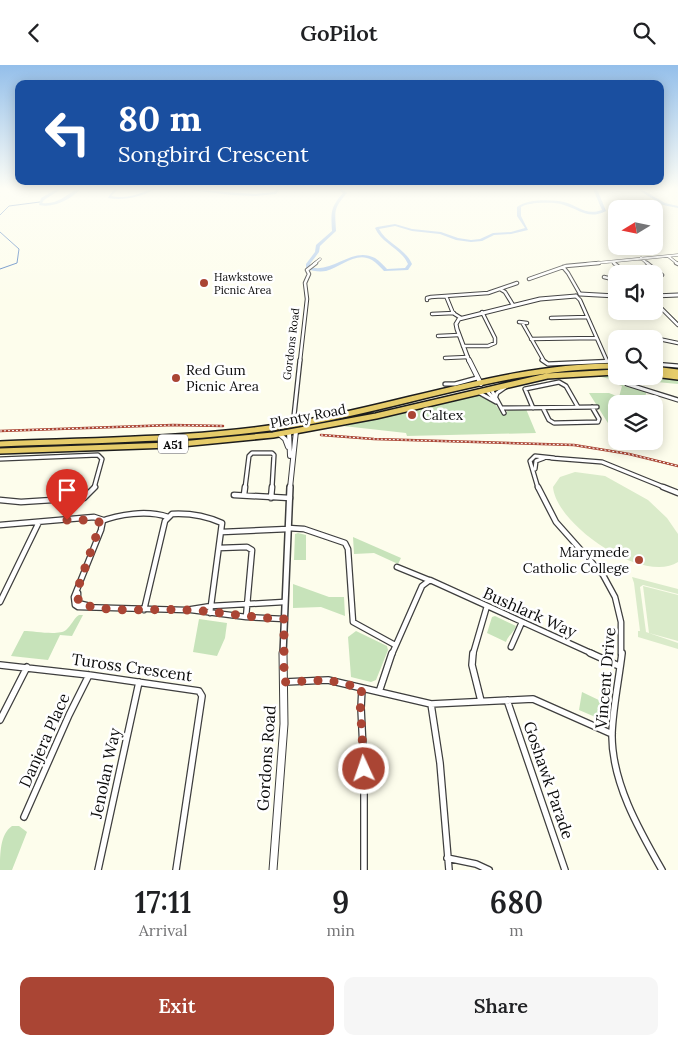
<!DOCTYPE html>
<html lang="en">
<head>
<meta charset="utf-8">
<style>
	body { margin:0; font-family:Lora,serif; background:#f6f6f6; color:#202124; height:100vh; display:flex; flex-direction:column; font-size:19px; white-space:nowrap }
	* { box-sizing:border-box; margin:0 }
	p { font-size:16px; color:#757577 }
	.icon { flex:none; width:28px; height:28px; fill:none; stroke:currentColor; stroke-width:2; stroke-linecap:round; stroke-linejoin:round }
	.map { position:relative; height:805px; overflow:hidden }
	.drawer { display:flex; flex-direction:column; background:#fff; flex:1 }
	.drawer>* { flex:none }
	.guide { position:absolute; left:15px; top:15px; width:649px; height:105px; border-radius:10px; box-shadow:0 2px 12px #0003; background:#1a4fa0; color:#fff; overflow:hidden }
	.needle { width:32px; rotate:260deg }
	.controls { position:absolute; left:608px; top:135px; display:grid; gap:10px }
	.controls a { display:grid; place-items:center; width:55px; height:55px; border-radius:10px; background:#fff; box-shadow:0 2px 12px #0003; font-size:25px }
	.pin { position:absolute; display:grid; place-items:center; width:42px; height:42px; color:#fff; margin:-51px -21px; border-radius:50% 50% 50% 0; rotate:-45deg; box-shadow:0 0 5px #0007 }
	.pin .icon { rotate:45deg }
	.me { position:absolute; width:55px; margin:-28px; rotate:357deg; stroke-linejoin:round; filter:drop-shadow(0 0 4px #0008) }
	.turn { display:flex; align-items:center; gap:18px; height:105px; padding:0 20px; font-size:22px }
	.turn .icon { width:65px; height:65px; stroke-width:2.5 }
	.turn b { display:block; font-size:35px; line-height:42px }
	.eta { display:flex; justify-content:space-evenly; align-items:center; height:85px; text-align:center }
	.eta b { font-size:30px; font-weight:600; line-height:35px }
	.cta { display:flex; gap:10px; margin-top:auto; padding:10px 20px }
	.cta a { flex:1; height:58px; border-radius:10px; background:#aa4534; color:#fff; font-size:20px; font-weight:600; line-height:58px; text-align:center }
	.cta a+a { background:#f6f6f6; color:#202124 }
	header { display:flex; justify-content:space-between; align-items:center; height:65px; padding:0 20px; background:#fff; font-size:22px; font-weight:600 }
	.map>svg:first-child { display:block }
</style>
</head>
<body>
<header><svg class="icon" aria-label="back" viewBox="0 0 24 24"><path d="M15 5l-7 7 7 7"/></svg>GoPilot<svg class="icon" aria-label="search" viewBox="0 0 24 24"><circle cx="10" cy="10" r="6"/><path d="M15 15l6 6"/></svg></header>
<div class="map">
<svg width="678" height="805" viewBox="0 0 678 805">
	<rect width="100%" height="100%" fill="#fdfdec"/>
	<path fill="#c7e3ba" d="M 616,309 L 616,311 L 653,311 L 678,315 L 678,319 L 635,315 L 623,317 L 597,311 L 579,312 L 578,310 Z
		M 617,317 L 627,322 L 647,325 L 643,339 L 616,339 L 616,366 L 613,366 L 589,328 L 609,328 L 619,332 L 622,321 L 616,319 Z
		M 480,329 L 494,338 L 502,348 L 506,348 L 508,345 L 526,344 L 536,368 L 407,371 L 406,368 L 343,361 Z
		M 298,468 L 306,470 L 306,495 L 294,495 L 295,469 Z
		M 353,472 L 401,493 L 398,499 L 374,488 L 354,489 Z
		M 293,519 L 329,532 L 344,532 L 345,551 L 321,542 L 293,543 Z
		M 79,550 L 83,550 L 72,571 L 60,570 L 48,595 L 11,591 L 24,566 C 34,566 59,571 66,565 C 72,560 73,554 79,550 Z
		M 495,551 L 516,561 C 514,568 508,570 506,577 L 487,568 L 492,552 Z
		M 199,554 L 227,558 L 225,573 L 217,591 L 193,587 Z
		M 356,566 L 387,581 L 388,585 L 376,615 L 371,617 L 351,612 L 348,572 Z
		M 582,627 L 605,638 L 603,653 L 600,654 L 579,645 Z
		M 12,761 L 19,761 L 27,767 L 12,805 L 0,805 C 0,789 0,769 12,761 Z"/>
	<path fill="#daebca" d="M 575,407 L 605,411 L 648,435 L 667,453 L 678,469 L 678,497 C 644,520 556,460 553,422 L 560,412 Z
		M 632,512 L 678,524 L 678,529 L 643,520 L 640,522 L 646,567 L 678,578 L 678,584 L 638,572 L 638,566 L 640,566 L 634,518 Z
		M 643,521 L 678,530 L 678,576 L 649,568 Z"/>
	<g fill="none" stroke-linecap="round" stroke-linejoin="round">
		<path stroke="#4677bd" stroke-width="1" d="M 0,150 L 9,141 L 40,137
			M 0,167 L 19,184 L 17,198 L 0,204"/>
		<path fill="#b6cfee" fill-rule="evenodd" d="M 57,124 L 61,124 L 44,135 L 42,138 C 62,140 68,125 81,124 C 69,135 55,143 39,140 L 41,133 Z
			M 114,124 L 118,124 L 111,131 C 121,133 129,132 138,129 C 144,127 149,124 155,124 C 141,132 123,136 108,133 Z
			M 184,124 L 255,129 L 274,127 L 276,124 L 280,124 L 276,129 L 255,131 L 232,130 Z
			M 338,124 L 342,124 L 347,128 C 333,144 335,145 336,166 L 320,181 L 319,187 L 310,199 L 310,202 C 333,209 352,181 375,193 C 380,196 383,200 387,204 L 405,203 L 408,199 C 401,183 382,179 375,163 L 377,162 L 395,159 L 412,164 L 441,167 L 458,173 L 471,175 L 480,174 L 493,168 L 511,167 L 525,163 L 517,151 L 517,142 C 526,134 552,134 564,137 C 579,141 585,151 602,145 L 593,124 L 597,124 L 606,146 C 588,155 581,145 564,140 C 556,137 545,138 536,138 C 530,139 526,139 521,142 L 521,151 L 528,165 L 511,169 L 494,170 L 482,176 L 471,177 L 456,175 L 440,169 L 412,166 L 395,161 L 379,164 C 387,179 405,183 412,199 L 408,205 L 384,206 C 380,202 377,198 372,195 C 356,186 341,202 326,206 C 319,207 313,206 306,204 L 306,199 L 315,187 L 316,180 L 332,166 C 331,147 330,143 343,128 Z
			M 637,124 L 641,124 L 665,138 L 678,141 L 678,143 L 663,140 Z"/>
		<defs>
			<path id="minor-far4" d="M 668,191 L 678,199
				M 641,193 L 648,199
				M 613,197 L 615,199
				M 314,199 L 320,194
				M 586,199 L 678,190"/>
			<path id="minor-far3" d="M 614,198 L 627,209
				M 647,198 L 662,210
				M 676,198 L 678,199
				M 563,202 L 568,208 L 580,229
				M 604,212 L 616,215
				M 529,214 L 566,201 L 599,198
				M 500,224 L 505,227 L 513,240
				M 446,231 L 453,248 L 461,253
				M 576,231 L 580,235 L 607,296
				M 427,235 L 427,233 L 431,232 L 488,228 L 517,218
				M 654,236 L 678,260
				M 630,246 L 631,249
				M 432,249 L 454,248
				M 551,253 L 587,252
				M 519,257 L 527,258
				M 523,259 L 544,296
				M 438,271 L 459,270
				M 531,274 L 596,273
				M 635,274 L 636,271 L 640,270 L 678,278
				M 463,281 L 488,281 L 495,278 L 495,273 L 482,247
				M 445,293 L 468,292
				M 300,296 L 307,234 L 305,218 L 309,209 L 307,205 L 316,198
				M 611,296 L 616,296"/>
			<path id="minor-far2" d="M 542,295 L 548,299 L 616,296
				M 654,299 L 678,301
				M 445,319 L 455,319 L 477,313
				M 627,319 L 678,335
				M 491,324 L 504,348
				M 486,325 L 495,335
				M 478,327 L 496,337
				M 496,331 L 497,328 L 507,321
				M 502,343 L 597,342
				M 533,343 L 525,324 L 559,317 L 566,321 L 578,342
				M 543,343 L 549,355 L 554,358 L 598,357 L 599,354 L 592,342
				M 293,360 L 300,295
				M 551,393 L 602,397 L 666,423
				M 0,394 L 98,390 L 102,394 L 94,423
				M 535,404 L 536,396 L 544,393
				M 245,423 L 249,391 L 252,388 L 272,388 L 274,390 L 272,423
				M 538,423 L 530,396 L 535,391 L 554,393"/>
			<path id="minor-far1" d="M 538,422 L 556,457 L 603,510 L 615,532 L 621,557 L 621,589
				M 663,422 L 678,428
				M 234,430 L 290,433
				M 244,430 L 245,422
				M 271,433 L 272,422
				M 0,435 L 21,437 L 84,433 L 95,422
				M 99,457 C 119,449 147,445 168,452
				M 0,460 L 94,452 L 103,455 L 101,465 L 74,532 L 75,540 L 78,542 L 186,545 L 211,541 L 284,537
				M 288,463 L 304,464 L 345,478 L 348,484 L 353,557 L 395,580
				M 222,467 L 288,464
				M 219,483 L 247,482 L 252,485 L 246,552
				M 397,502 L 429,515
				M 78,528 L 78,538 L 90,541
				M 0,537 L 39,457
				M 144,545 L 165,456 L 172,449 C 190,448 206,451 222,458 L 210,548
				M 191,545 L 246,552 L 284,554
				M 511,582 L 522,557
				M 392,589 L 422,521 L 430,515 L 593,589
				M 473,589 L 487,541"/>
			<path id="minor" d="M 473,588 L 472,600 L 481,636
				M 590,588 L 619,601
				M 622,588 C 619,614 613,642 612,668 C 611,716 639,765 662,805
				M 0,600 L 89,610 L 199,626 L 202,631 L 176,805
				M 285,617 L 328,615 L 431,639 L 533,634 L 612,669
				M 362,623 L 361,643 L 364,704 L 364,805
				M 379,627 L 392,588
				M 507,635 L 565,805
				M 431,639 L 440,698 L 449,805
				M 0,655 L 27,602
				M 24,752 L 69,650 L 89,610
				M 447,793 L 476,799 L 489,805
				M 98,805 L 139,617"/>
			<path id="tertiary-far3" d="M 580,229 L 616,231
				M 654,231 L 678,230
				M 469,296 L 457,264 L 456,259 L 459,254 L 540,234 L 576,231"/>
			<path id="tertiary-far2" d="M 469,295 L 481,319
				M 289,367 L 290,391
				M 279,369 L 285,374 L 288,382
				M 290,423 L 296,366"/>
			<path id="tertiary-far1" d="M 283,589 L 290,422"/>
			<path id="tertiary" d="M 273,805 L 284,659 L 283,588"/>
			<path id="trunk" d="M 654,304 L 678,307
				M 654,309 L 678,312
				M 0,379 C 103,375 207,375 308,357 C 408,339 515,300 616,301
				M 0,386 L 171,380 L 273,370 L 376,351 L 547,311 L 616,307"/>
		</defs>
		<use href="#minor-far4" stroke="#3e3e3e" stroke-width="3"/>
		<use href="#minor-far3" stroke="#3e3e3e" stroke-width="4.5"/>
		<use href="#minor-far2" stroke="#3e3e3e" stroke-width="5.5"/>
		<use href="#minor-far1" stroke="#3e3e3e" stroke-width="7"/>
		<use href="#minor" stroke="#3e3e3e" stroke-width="8"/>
		<use href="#tertiary-far3" stroke="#3e3e3e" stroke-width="5"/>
		<use href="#tertiary-far2" stroke="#3e3e3e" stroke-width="6"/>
		<use href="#tertiary-far1" stroke="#3e3e3e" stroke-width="8"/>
		<use href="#tertiary" stroke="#3e3e3e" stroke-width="9"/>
		<use href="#trunk" stroke="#1c1c1c" stroke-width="8"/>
		<use href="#minor-far4" stroke="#fff" stroke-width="2"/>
		<use href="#minor-far3" stroke="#fff" stroke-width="2.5"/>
		<use href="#minor-far2" stroke="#fff" stroke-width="3"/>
		<use href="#minor-far1" stroke="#fff" stroke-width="4.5"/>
		<use href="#minor" stroke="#fff" stroke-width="5.5"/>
		<use href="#tertiary-far3" stroke="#fff" stroke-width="3"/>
		<use href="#tertiary-far2" stroke="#fff" stroke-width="4"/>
		<use href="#tertiary-far1" stroke="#fff" stroke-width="5"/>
		<use href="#tertiary" stroke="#fff" stroke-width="7"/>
		<use href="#trunk" stroke="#e6cc6a" stroke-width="5"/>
		<defs>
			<path id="rail" d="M 0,366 L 173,360 L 223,361
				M 321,370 L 374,374 L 574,380 L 629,389 L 678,401"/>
		</defs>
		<use href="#rail" stroke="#aa4534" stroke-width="2.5"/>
		<use href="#rail" stroke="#fff" stroke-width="1" stroke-dasharray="2" stroke-linecap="butt"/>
	</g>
	<linearGradient id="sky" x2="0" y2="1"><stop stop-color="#94bfea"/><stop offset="0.52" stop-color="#fefef6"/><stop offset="1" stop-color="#fefef6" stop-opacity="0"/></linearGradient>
	<rect width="678" height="237" fill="url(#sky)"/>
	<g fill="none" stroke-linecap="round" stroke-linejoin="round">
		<path stroke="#aa4534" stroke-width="9" stroke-dasharray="0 16.2" d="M 67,455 L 93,455 L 99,457 L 100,460 L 79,520 L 78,538 C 111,549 150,543 185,545 C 218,546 250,553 284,554 L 284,617 L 328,615 L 362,623 L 360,636 L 364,704"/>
	</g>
	<g fill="#aa4534" stroke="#fff" stroke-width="2">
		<circle cx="204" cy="218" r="5"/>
		<circle cx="176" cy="313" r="5"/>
		<circle cx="412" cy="350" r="5"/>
		<circle cx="639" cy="495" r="5"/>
	</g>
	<g text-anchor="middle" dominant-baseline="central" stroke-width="5" stroke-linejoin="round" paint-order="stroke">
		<g font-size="11" fill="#0b0b0b" stroke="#fff" text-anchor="start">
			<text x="214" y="212">Hawkstowe<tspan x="214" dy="13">Picnic Area</tspan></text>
		</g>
		<g font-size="11" fill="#0b0b0b" stroke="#fff">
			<text transform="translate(291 279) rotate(-83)">Gordons Road</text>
		</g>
		<rect fill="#fff" stroke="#545454" stroke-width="1" x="158" y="369.5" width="30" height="19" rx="4"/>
		<g font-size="12" font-weight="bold" fill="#0b0b0b">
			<text x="173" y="379">A51</text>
		</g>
		<g font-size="14" fill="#0b0b0b" stroke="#fff" text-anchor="start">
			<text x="186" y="305">Red Gum<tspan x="186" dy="16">Picnic Area</tspan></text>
			<text x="422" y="350">Caltex</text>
			<text x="629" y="487" text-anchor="end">Marymede<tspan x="629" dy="16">Catholic College</tspan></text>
		</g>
		<g font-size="14" fill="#0b0b0b" stroke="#fff">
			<text transform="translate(308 351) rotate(-11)">Plenty Road</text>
		</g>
		<g font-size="16" fill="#0b0b0b" stroke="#fff">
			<text transform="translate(530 547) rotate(24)">Bushlark Way</text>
			<text transform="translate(132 602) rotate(8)">Tuross Crescent</text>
			<text transform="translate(605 613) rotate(-85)">Vincent Drive</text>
			<text transform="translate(44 675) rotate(-66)">Danjera Place</text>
			<text transform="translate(266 693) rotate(-86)">Gordons Road</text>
			<text transform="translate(105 708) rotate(-78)">Jenolan Way</text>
			<text transform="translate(549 715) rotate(71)">Goshawk Parade</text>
		</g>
	</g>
</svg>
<div class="controls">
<a><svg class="needle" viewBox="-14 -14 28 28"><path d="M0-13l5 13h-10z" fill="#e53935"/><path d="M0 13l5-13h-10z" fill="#757577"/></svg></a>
<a><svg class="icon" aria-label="sound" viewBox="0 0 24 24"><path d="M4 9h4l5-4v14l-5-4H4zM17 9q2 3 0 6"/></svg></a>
<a><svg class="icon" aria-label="search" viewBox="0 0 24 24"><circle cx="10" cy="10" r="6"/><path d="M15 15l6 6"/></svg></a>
<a><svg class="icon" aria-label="layers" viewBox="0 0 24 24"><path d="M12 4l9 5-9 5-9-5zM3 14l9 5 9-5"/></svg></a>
</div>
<div class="pin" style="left:67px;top:455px;background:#d93025"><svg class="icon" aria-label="arrive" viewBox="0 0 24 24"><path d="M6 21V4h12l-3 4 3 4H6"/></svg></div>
<svg class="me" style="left:364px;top:704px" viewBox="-20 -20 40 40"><circle r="17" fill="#aa4534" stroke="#fff" stroke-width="3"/><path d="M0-11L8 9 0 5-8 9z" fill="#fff"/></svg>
<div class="guide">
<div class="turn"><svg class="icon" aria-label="left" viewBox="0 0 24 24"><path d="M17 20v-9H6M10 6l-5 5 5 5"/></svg><div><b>80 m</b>Songbird Crescent</div></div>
</div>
</div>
<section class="drawer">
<div class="eta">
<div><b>17:11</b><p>Arrival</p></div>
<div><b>9</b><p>min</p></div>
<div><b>680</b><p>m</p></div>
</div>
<div class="cta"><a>Exit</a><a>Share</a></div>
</section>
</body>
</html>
